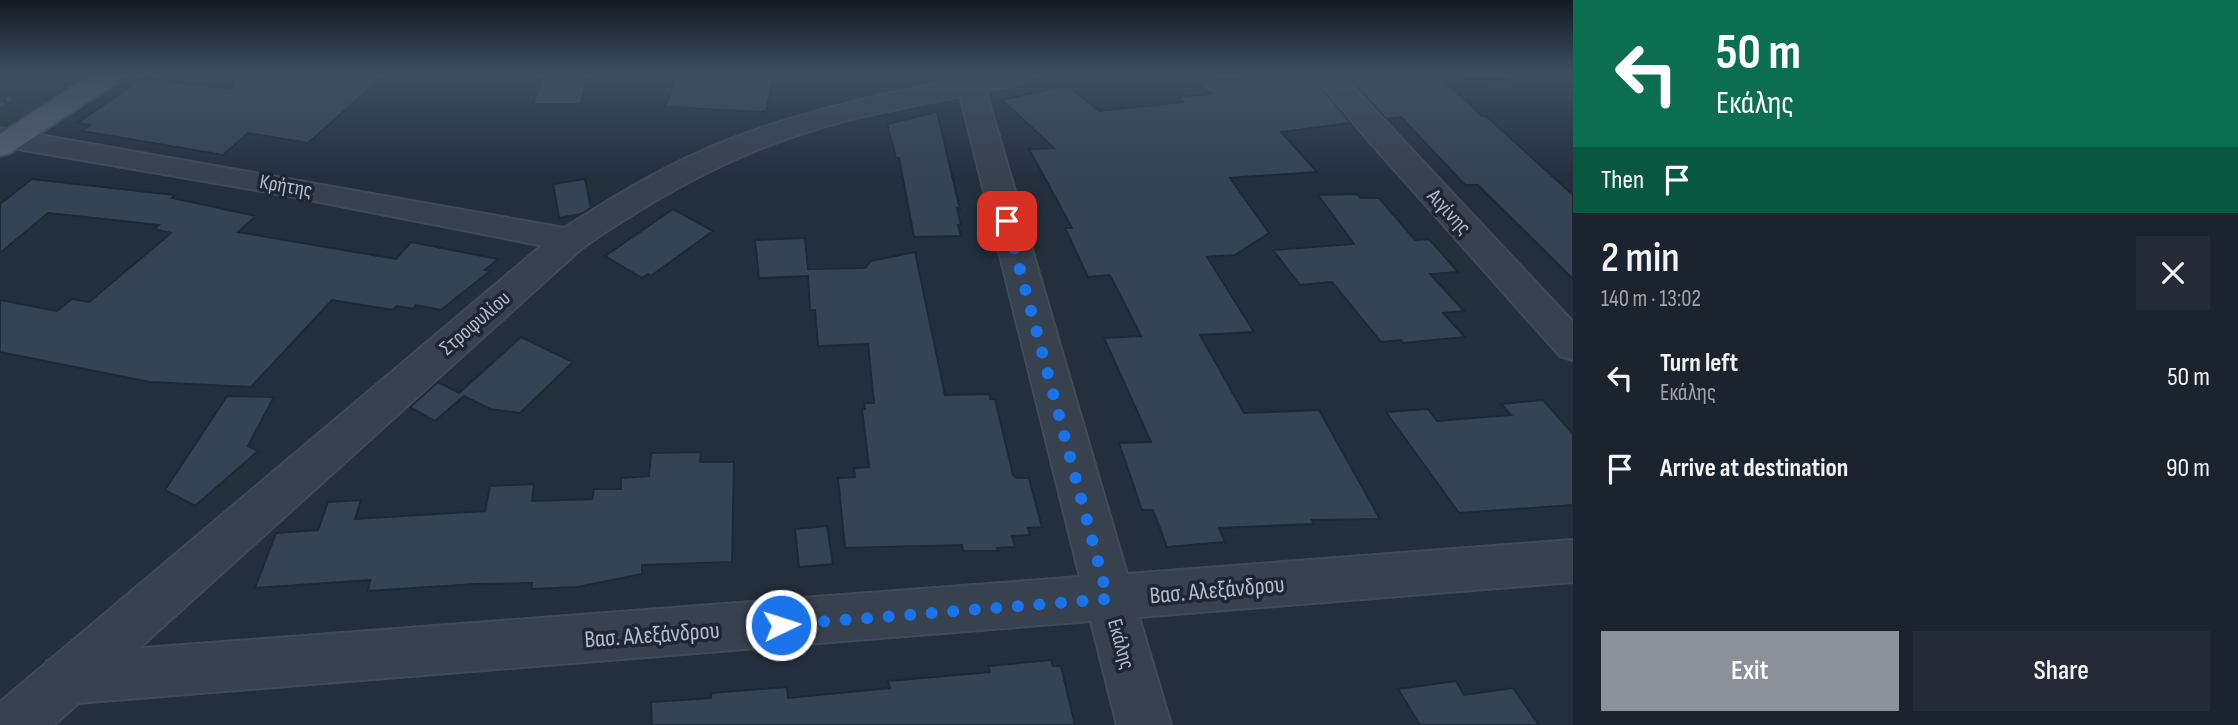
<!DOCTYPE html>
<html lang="en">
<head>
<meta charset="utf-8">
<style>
	body { margin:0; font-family:"Sofia Sans Condensed",sans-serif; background:#242b36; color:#f1f3f6; height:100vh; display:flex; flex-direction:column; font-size:26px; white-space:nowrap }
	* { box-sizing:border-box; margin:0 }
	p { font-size:23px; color:#a0a4aa }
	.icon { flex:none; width:38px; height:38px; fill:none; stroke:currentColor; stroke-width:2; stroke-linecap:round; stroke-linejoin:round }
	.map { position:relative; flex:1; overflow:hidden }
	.side { display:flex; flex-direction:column; background:#1b232e; width:665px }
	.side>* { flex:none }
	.hud { background:#0b6e4f; color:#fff; overflow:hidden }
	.pin { position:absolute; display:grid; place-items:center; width:60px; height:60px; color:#fff; margin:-30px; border-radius:14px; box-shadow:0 4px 10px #0006 }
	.me { position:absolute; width:77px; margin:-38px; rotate:86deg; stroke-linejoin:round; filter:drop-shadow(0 0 5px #0008) }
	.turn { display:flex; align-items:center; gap:24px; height:147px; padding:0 28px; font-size:32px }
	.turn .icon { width:91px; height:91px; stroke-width:2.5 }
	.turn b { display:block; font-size:49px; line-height:60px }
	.then { display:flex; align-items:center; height:66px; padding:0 28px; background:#0003; gap:14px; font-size:26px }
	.round { display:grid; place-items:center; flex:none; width:74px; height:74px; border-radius:0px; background:#242b36 }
	.summary { display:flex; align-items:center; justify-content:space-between; height:119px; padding:0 28px }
	h1 { font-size:42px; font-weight:600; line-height:52px }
	.action { display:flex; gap:14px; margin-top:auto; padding:14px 28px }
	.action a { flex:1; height:80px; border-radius:0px; background:#8c9099; color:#fff; font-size:28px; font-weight:600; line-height:80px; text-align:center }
	.action a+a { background:#242b36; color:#f1f3f6 }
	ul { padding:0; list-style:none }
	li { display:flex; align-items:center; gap:21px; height:91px; padding:0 28px }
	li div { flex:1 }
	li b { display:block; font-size:26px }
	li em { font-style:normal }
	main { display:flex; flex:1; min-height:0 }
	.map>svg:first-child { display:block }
</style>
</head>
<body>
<main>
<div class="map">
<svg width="1573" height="725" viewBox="0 0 1573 725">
	<rect width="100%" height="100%" fill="#242f3e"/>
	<path fill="#263c3f" d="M 11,80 L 67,86 L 22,118 L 0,124 L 0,87 Z"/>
	<path fill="#17263c" d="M 1458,75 L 1504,75 L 1516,85 L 1483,86 L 1474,90 Z"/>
	<path fill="#364354" stroke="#1f2835" stroke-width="2" d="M 234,75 L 385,75 L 308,143 L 248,133 L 223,155 L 82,131 L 90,125 L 77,123 L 142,79 L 233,89 Z
		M 544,75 L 587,75 L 581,104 L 533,104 Z
		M 677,75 L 774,75 L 766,112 L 665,107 Z
		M 1268,75 L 1312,75 L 1351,123 L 1281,132 L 1317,172 L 1230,178 L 1269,233 L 1235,255 L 1207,257 L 1254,332 L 1200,335 L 1244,413 L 1319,410 L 1380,519 L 1312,520 L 1314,524 L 1219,528 L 1225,542 L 1167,547 L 1153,510 L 1142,510 L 1119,443 L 1151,442 L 1104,338 L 1141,336 L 1110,275 L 1088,277 L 1065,228 L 1072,228 L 1029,149 L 1054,148 L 1002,100 L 1067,85 L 1099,111 L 1183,102 L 1179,97 L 1211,94 L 1200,83 Z
		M 1346,75 L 1438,75 L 1482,116 L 1486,116 L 1573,195 L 1573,279 L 1478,185 L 1465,185 L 1401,117 L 1386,119 Z
		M 937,112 L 960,209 L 957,208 L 961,225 L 958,225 L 961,236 L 914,237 L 899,158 L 896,158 L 887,124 Z
		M 32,179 L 175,195 L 172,198 L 256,216 L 238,232 L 396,259 L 411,242 L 498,259 L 485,270 L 490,271 L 441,310 L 416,305 L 413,309 L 397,306 L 393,310 L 332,300 L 251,387 L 150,382 L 0,352 L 0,300 L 57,311 L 72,299 L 89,302 L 171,233 L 154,229 L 159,225 L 48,213 L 0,253 L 0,204 Z
		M 585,179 L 591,208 L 581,214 L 559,218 L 553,184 Z
		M 1357,194 L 1361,198 L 1379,198 L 1415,240 L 1429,239 L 1458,272 L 1430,274 L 1464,311 L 1443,313 L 1465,337 L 1403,343 L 1401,340 L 1381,342 L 1332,282 L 1300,285 L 1273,250 L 1354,244 L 1318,195 Z
		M 673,209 L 713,231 L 651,276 L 648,274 L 642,278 L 605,256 Z
		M 805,238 L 808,269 L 865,268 L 871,261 L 915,252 L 945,395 L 990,394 L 990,399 L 995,399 L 1013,475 L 1017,478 L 1029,478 L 1042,527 L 1028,528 L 1030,535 L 1012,536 L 1015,547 L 997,548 L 998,551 L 963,551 L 962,545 L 845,548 L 838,478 L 855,477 L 854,468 L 869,467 L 862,409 L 865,409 L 864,403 L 874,403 L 868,344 L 818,346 L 815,310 L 810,310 L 808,276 L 759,278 L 755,240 Z
		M 521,337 L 573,362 L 520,413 L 490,409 L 464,396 L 435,421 L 410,407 L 438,382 L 459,393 Z
		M 227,396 L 274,397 L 248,446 L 258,451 L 195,506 L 165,490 Z
		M 1543,400 L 1573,434 L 1573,505 L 1459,513 L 1386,412 L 1428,409 L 1437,421 L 1511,415 L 1501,404 Z
		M 701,452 L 700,462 L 734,462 L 732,562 L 642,565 L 642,574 L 577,587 L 531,589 L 532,583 L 476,584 L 368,591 L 370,580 L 255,588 L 276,533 L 318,530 L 328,502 L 361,500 L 355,519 L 485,511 L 490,486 L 534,484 L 532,501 L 592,499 L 594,489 L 621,489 L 621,478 L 649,476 L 651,453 Z
		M 827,526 L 833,564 L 799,567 L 795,529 Z
		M 1051,660 L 1053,666 L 1061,666 L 1075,725 L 652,725 L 651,702 L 711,698 L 711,693 L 787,687 L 788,698 L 890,688 L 888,681 L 990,672 L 988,666 Z
		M 1456,681 L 1464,695 L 1513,688 L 1539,725 L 1420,725 L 1398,689 Z"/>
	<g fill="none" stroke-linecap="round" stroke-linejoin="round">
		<defs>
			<path id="minor" d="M 955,75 L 981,75 L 1127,574 L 1573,540 L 1573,582 L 1139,617 L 1171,725 L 1117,725 L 1091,621 L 65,704 L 47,697 L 39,679 L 47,661 L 65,654 L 1080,577 Z
				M 1314,75 L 1342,75 L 1573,322 L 1573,360 L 1560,356 L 1368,140 Z
				M 0,128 L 570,229 L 582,232 L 587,240 L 582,248 L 570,251 L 268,192 L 0,146 Z"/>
			<path id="tertiary" d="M 979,75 L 1034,75 L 1030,81 C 958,99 884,108 813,130 C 728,156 654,198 582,248 L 54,725 L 0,725 L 0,702 L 558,232 C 604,203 651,173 702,151 C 790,112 885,94 979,75 Z"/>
			<path id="primary" d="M 91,75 L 123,75 L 119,81 L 10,153 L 0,156 L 0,134 Z"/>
		</defs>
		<use href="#minor" stroke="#414a57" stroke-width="4"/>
		<use href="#tertiary" stroke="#414a57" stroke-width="4"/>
		<use href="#primary" stroke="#414a57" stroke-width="4"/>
		<path stroke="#3f5557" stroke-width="3.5" stroke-dasharray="4.5 4.5" stroke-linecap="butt" d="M 0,106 L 9,99 L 14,100"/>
		<use href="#minor" fill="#38414e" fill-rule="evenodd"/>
		<use href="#tertiary" fill="#38414e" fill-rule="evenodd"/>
		<use href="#primary" fill="#56606e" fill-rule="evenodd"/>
	</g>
	<linearGradient id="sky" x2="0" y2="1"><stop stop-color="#141a22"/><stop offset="0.42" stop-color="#3f4d63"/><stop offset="1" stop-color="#3f4d63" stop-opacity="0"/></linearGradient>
	<rect width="1573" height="177" fill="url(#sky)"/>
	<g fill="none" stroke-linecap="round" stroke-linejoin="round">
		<path stroke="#1a73e8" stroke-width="12" stroke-dasharray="0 21.6" d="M 781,625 L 1108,599 L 1007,221"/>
	</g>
	<g text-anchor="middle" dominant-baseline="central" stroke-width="7" stroke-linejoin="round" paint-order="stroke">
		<g font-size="21" fill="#b4bcc9" stroke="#1d2633">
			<text transform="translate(286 186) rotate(10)">Κρήτης</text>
			<text transform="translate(1449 212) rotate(47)">Αιγίνης</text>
			<text transform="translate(475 323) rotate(-41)">Στροφυλίου</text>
			<text transform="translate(1121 644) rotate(74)">Εκάλης</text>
		</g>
		<g font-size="24" fill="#b4bcc9" stroke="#1d2633">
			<text transform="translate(1217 590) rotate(-5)">Βασ. Αλεξάνδρου</text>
			<text transform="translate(652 635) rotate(-4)">Βασ. Αλεξάνδρου</text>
		</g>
	</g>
</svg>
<div class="pin" style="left:1007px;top:221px;background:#d93025"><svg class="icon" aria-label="arrive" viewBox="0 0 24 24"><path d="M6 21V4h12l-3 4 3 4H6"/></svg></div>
<svg class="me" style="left:781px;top:625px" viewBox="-20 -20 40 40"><circle r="17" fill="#1a73e8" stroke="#fff" stroke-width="3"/><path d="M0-11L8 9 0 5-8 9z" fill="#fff"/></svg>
</div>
<section class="side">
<div class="hud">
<div class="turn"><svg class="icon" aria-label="left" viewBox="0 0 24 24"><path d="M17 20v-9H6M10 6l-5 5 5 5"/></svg><div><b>50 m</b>Εκάλης</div></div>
<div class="then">Then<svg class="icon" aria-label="arrive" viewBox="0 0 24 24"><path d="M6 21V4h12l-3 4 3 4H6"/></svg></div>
</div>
<div class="summary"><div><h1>2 min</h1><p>140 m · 13:02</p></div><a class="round"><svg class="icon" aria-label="close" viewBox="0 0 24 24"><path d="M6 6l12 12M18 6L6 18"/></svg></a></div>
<ul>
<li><svg class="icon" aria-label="left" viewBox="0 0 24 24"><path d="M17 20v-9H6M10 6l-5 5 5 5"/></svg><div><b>Turn left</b><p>Εκάλης</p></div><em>50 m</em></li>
<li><svg class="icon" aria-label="arrive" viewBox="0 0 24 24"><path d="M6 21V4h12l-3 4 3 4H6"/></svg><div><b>Arrive at destination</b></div><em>90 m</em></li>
</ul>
<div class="action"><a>Exit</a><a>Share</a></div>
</section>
</main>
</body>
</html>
